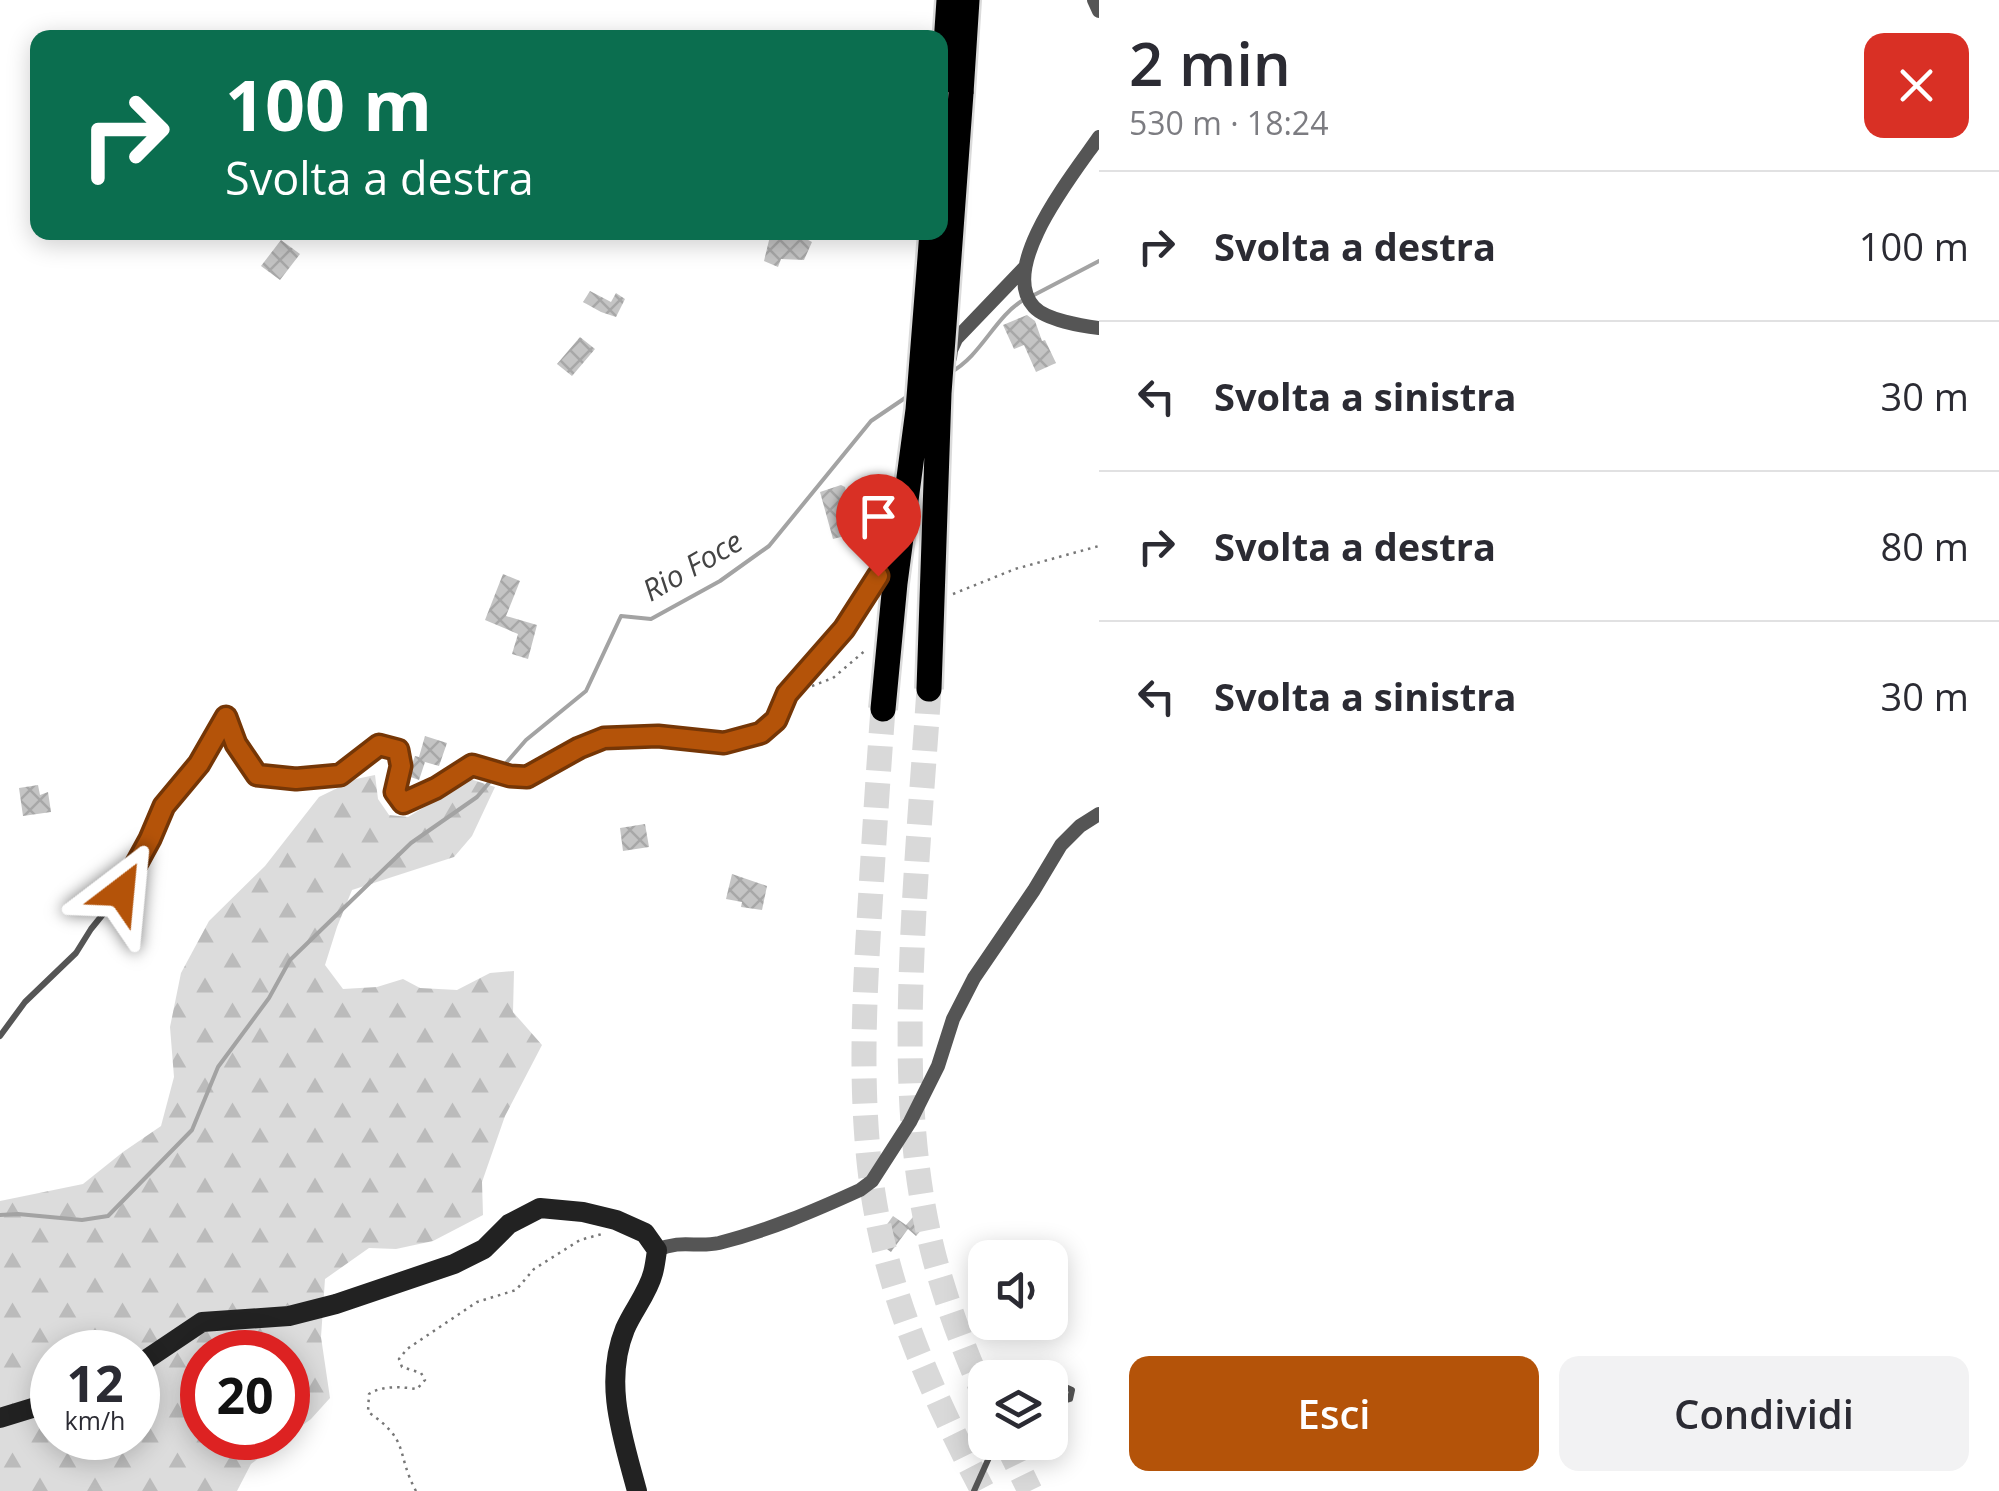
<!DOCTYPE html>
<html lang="it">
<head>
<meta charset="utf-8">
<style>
	body { margin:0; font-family:"Open Sans",sans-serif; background:#f2f2f3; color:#2b2b33; height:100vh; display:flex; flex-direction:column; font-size:38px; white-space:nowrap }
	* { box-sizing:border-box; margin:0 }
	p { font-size:32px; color:#7c7c81 }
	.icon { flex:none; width:55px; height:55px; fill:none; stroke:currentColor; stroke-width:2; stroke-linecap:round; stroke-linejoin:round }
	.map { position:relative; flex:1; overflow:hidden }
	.panel { display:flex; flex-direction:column; background:#fff; width:900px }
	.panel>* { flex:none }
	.top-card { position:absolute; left:30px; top:30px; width:918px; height:210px; border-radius:20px; box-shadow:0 5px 25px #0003; background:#0b6e4f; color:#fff; overflow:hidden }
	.tools { position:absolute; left:968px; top:1240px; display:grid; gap:20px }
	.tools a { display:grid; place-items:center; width:100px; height:100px; border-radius:20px; background:#fff; box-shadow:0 5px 25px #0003; font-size:50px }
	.speed { position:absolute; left:30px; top:1330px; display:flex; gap:20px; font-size:50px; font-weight:700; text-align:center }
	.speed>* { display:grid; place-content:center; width:130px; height:130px; border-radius:50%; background:#fff; box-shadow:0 5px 25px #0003; line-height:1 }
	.speed small { font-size:25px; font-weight:400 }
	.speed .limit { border:15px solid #d22; background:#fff; color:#111 }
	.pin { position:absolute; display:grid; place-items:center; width:85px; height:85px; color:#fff; margin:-102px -42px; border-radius:50% 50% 50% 0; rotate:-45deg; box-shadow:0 0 10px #0007 }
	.pin .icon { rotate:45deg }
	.me { position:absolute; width:110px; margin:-55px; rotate:29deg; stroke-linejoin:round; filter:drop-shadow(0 0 8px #0008) }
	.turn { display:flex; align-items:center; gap:35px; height:210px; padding:0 30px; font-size:45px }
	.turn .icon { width:130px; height:130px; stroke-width:2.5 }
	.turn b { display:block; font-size:70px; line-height:85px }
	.round { display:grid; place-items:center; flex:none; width:105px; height:105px; border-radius:20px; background:#f2f2f3 }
	.summary { display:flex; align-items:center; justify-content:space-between; height:170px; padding:0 30px }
	h1 { font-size:60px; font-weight:600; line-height:75px }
	.primary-button { display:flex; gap:20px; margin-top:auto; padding:20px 30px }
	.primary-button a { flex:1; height:115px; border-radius:20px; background:#b45309; color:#fff; font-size:40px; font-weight:600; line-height:115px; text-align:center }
	.primary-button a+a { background:#f2f2f3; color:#2b2b33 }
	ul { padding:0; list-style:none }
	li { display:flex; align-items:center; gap:30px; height:150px; padding:0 30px; border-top:2px solid #e1e1e2 }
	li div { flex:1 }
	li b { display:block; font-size:38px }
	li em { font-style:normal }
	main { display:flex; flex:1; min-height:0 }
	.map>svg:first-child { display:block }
</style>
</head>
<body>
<main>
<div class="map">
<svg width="1099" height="1491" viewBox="0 0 1099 1491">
	<defs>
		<pattern id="forest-firs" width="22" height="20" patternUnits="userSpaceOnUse" patternTransform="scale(2.5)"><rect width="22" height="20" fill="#dcdcdc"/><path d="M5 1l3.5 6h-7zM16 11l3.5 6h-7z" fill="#bbb"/></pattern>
		<pattern id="building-cross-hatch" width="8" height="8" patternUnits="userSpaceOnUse" patternTransform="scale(2.5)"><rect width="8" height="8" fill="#c4c4c4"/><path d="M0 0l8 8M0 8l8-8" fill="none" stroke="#a7a7a7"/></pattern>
	</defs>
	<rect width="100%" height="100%" fill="#fff"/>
	<path fill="url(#forest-firs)" fill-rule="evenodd" d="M 375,775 L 378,799 L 389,815 L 408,817 L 470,779 L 495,787 L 472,836 L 454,857 L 352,890 L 337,927 L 325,965 L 343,989 L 377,987 L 403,979 L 420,988 L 457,990 L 490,973 L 514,971 L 513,1012 L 542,1045 L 505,1116 L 482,1182 L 483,1215 L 433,1241 L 396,1249 L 369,1248 L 325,1279 L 321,1337 L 330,1398 L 311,1419 L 288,1436 L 288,1352 L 202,1352 L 202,1438 L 285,1438 L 251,1464 L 237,1491 L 0,1491 L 0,1201 L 83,1184 L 123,1152 L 161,1126 L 174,1077 L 170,1027 L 181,973 L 209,921 L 265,866 L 319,797 L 356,779 ZM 52,1352 L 138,1352 L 138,1438 L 52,1438 Z"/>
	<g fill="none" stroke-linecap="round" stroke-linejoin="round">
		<path stroke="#a3a3a3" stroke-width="4" d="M 1034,295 L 1099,261
			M 951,372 C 982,355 995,316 1025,299
			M 500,770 L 526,740 L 586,691 L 621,616 L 651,619 L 720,581 L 769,546 L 871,421 L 908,396
			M 0,1215 L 18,1214 L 82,1220 L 108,1216 L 192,1130 L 218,1067 L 269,998 L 290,960 L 411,843 L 477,797 L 493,778"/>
	</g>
	<path fill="url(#building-cross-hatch)" d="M 771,232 L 793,232 L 812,242 L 804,260 L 781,259 L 778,267 L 764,261 Z
		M 281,240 L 300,254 L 280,280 L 261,266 Z
		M 590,291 L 611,302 L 616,293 L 625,299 L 616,317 L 601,312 L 583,302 Z
		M 1027,315 L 1035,321 L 1042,341 L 1045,340 L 1056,363 L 1036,372 L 1024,345 L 1014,349 L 1003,325 Z
		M 580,337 L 595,349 L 572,376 L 557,364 Z
		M 841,485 L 845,487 L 856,533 L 833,539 L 820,492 Z
		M 503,574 L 520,581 L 506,616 L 537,625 L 528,659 L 512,654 L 518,634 L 485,620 Z
		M 425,736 L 447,743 L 439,766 L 425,762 L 419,780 L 408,776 L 415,756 L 419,757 Z
		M 38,785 L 40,795 L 48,792 L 51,812 L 23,816 L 19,788 Z
		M 645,824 L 649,847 L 623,851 L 620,828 Z
		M 732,874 L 767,886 L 762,910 L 741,907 L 742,902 L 726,899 Z
		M 893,1216 L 906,1225 L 913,1217 L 924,1227 L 916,1236 L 908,1229 L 891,1252 L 875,1241 Z"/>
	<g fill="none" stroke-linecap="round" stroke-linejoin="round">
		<path stroke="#d9d9d9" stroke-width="25" stroke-dasharray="25 12" stroke-linecap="butt" d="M 929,689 C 924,763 918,836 914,910 C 908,1027 905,1147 935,1260 C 948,1307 965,1353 985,1397
			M 883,709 C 878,775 874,840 870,906 C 864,1002 859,1098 873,1193 C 889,1299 934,1398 983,1491
			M 1006,1442 L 1030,1491"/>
		<defs>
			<path id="motorway" d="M 961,93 L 967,0
				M 940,133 L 949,0"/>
		</defs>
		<use href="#motorway" stroke="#dbdbdb" stroke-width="30"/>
		<path stroke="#777" stroke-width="2.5" stroke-dasharray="2.5 5" stroke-linecap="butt" d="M 953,594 L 1015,569 L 1099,546
			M 812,686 L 833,678 L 867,649
			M 416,1491 C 395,1452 411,1441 368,1412 L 369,1394 C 382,1385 402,1387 417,1389 L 425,1380 L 421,1373 L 402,1367 L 399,1359 L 407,1349 L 477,1302 L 516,1290 L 534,1269 L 580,1240 L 602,1234"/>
		<path stroke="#555" stroke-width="6" d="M 0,1036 L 25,1002 L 76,953 L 91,929 L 121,892 L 150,839 L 164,806 L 199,764 L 226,717 L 236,745 L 257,775 L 295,779 L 340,775 L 379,745 L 398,751 L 401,766 L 395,793 L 403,803 L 436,788 L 471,766
			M 1028,1376 L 1042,1378
			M 1050,1380 L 1072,1390 L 1070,1399 L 1050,1405
			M 974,1491 L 996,1442"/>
		<path stroke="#555" stroke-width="14" d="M 1094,0 L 1099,11
			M 1099,137 C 1075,172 997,267 1034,307 C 1046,320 1082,326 1099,328
			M 950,358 L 951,350 L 956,339 L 1025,267
			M 472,765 L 510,776 L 527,777 L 579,748 L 604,737 L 658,736 L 724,743 L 761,733 L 776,720 L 787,694 L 844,629 L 878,576 L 893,547
			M 657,1250 C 682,1239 696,1248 719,1243 C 767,1231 814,1211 860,1190 L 872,1181 L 910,1122 L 938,1066 L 953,1019 L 974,978 L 1034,890 L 1061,845 L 1080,826 L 1099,814"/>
		<path stroke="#222" stroke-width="20" d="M 138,1365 L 202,1322 L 289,1316 L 336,1304 L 454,1264 L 484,1249 L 509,1224 L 540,1208 L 583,1212 L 616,1220 L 645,1233 L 657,1250 C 656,1257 655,1266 653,1273 C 648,1293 633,1310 625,1329 C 603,1383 623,1438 637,1491
			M 0,1418 L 52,1402"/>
		<use href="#motorway" stroke="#000" stroke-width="25"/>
		<defs>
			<path id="motorway-bridge" d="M 929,689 L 939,393 L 961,93
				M 883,709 L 895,583 L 918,410 L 932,232"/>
		</defs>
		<use href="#motorway-bridge" stroke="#dbdbdb" stroke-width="30" stroke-linecap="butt"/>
		<use href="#motorway-bridge" stroke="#000" stroke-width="25"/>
	</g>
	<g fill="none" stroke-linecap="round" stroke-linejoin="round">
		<defs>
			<path id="route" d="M 121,892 L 150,839 L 164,806 L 199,764 L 226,717 L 236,744 L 257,775 L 296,779 L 340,775 L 379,745 L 398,750 L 401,766 L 395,792 L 403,803 L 436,788 L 472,765 L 510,776 L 527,777 L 579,748 L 604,738 L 658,736 L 724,743 L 761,733 L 776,720 L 787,694 L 844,629 L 878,576"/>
		</defs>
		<use href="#route" stroke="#753606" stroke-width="25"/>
		<use href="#route" stroke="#b45309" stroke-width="18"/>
	</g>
	<g text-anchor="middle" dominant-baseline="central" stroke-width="10" stroke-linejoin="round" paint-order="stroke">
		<g font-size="30" font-style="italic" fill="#444" stroke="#fff">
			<text transform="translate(692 565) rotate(-30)">Rio Foce</text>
		</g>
	</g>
</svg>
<div class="tools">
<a><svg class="icon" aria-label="sound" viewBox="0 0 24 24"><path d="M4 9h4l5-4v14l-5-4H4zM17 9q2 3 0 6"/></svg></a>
<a><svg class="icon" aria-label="layers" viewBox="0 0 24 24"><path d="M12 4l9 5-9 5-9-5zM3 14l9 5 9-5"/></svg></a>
</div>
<div class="speed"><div>12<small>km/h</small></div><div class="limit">20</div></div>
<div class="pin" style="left:878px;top:576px;background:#d93025"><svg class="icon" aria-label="arrive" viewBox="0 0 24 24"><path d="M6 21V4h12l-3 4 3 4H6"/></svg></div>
<svg class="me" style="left:121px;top:892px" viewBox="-20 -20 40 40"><path d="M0-17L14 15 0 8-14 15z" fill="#b45309" stroke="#fff" stroke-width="4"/></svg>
<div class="top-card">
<div class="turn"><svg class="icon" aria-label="right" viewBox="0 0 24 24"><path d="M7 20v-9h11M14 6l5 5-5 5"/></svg><div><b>100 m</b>Svolta a destra</div></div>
</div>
</div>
<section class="panel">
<div class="summary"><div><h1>2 min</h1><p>530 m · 18:24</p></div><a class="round" style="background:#d93025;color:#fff"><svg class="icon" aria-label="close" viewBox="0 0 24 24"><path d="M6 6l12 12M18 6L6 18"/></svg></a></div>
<ul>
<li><svg class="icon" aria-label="right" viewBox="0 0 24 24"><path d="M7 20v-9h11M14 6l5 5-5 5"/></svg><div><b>Svolta a destra</b></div><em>100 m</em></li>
<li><svg class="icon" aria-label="left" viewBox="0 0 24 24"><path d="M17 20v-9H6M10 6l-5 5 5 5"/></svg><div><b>Svolta a sinistra</b></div><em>30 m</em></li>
<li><svg class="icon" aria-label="right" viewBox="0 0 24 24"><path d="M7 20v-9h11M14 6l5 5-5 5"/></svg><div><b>Svolta a destra</b></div><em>80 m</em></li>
<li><svg class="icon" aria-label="left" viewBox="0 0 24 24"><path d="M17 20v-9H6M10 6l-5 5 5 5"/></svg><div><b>Svolta a sinistra</b></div><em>30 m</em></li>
</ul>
<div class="primary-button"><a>Esci</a><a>Condividi</a></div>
</section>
</main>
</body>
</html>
